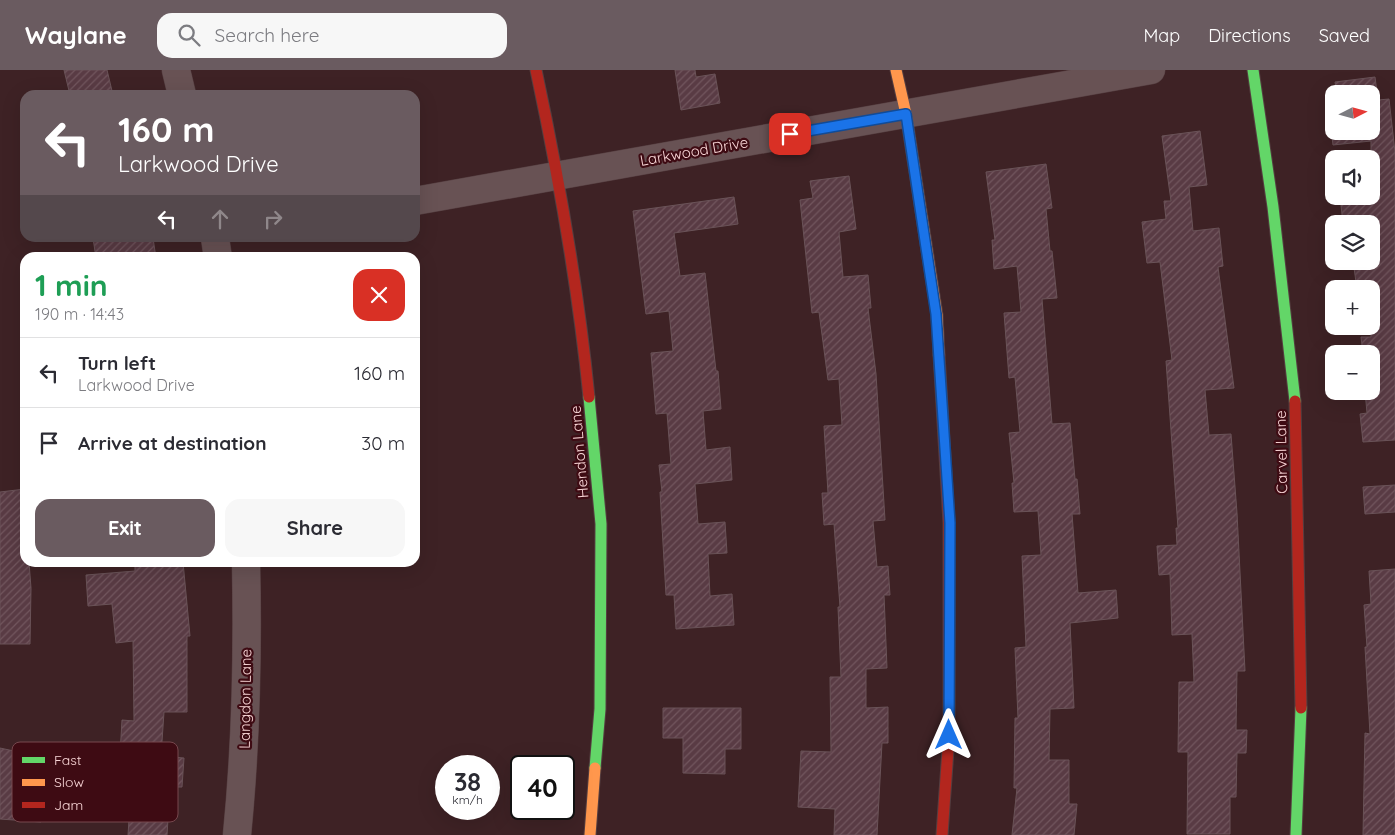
<!DOCTYPE html>
<html lang="en">
<head>
<meta charset="utf-8">
<style>
	body { margin:0; font-family:Quicksand,sans-serif; background:#f7f7f7; color:#2b2b33; height:100vh; display:flex; flex-direction:column; font-size:19px; white-space:nowrap }
	* { box-sizing:border-box; margin:0 }
	p { font-size:16px; color:#7c7c81 }
	.icon { flex:none; width:28px; height:28px; fill:none; stroke:currentColor; stroke-width:2; stroke-linecap:round; stroke-linejoin:round }
	.map { position:relative; flex:1; overflow:hidden }
	.sheet { position:absolute; left:20px; top:182px; width:400px; height:315px; display:flex; flex-direction:column; background:#fff; border-radius:15px; box-shadow:0 5px 20px #0002 }
	.sheet>* { flex:none }
	.banner { position:absolute; left:20px; top:20px; width:400px; height:152px; border-radius:15px; box-shadow:0 5px 20px #0002; background:#6a5b60; color:#fff; overflow:hidden }
	.needle { width:32px; rotate:84deg }
	.controls { position:absolute; left:1325px; top:15px; display:grid; gap:10px }
	.controls a { display:grid; place-items:center; width:55px; height:55px; border-radius:10px; background:#fff; box-shadow:0 5px 20px #0002; font-size:25px }
	.speed { position:absolute; left:435px; top:685px; display:flex; gap:10px; font-size:25px; font-weight:700; text-align:center }
	.speed>* { display:grid; place-content:center; width:65px; height:65px; border-radius:50%; background:#fff; box-shadow:0 5px 20px #0002; line-height:1 }
	.speed small { font-size:12px; font-weight:400 }
	.speed .limit { border:2px solid #111; border-radius:8px; background:#fff; color:#111 }
	.pin { position:absolute; display:grid; place-items:center; width:42px; height:42px; color:#fff; margin:-21px; border-radius:10px; box-shadow:0 2px 8px #0006 }
	.me { position:absolute; width:55px; margin:-28px; rotate:0deg; stroke-linejoin:round; filter:drop-shadow(0 0 4px #0008) }
	.turn { display:flex; align-items:center; gap:18px; height:105px; padding:0 15px; font-size:22px }
	.turn .icon { width:65px; height:65px; stroke-width:2.5 }
	.turn b { display:block; font-size:35px; line-height:42px }
	.lanes { display:flex; align-items:center; height:48px; padding:0 15px; background:#0003; justify-content:center; gap:25px; direction:ltr }
	.lanes .off { opacity:.35 }
	.round { display:grid; place-items:center; flex:none; width:52px; height:52px; border-radius:15px; background:#f7f7f7 }
	.headline { display:flex; align-items:center; justify-content:space-between; height:85px; padding:0 15px }
	h1 { font-size:30px; font-weight:800; line-height:38px; color:#1e9e55 }
	.primary-button { display:flex; gap:10px; margin-top:auto; padding:10px 15px }
	.primary-button a { flex:1; height:58px; border-radius:15px; background:#6a5b60; color:#fff; font-size:20px; font-weight:800; line-height:58px; text-align:center }
	.primary-button a+a { background:#f7f7f7; color:#2b2b33 }
	ul { padding:0; list-style:none }
	li { display:flex; align-items:center; gap:15px; height:70px; padding:0 15px; border-top:1px solid #e1e1e2 }
	li div { flex:1 }
	li b { display:block; font-size:19px }
	li em { font-style:normal }
	header { display:flex; align-items:center; gap:30px; box-sizing:border-box; height:70px; padding:0 25px; background:#6a5b60; color:#fff }
	header strong { font-size:24px }
	nav { display:flex; gap:28px; margin-inline-start:auto; font-size:18px }
	.search { width:350px; height:45px; background:#f7f7f7; display:flex; align-items:center; gap:12px; box-sizing:border-box; padding:0 18px; border-radius:15px; color:#7c7c81; font-size:19px }
	.map>svg:first-child { display:block }
</style>
</head>
<body>
<header>
<strong>Waylane</strong>
<div class="search"><svg class="icon" aria-label="search" viewBox="0 0 24 24"><circle cx="10" cy="10" r="6"/><path d="M15 15l6 6"/></svg>Search here</div>
<nav><a>Map</a><a>Directions</a><a>Saved</a></nav>
</header>
<div class="map">
<svg width="1395" height="765" viewBox="0 0 1395 765">
	<defs>
		<pattern id="building-hatch" width="6" height="6" patternUnits="userSpaceOnUse" patternTransform="scale(1.25)"><rect width="6" height="6" fill="#593b44"/><path d="M-1 1l2-2M0 6l6-6M5 7l2-2" fill="none" stroke="#72565e"/></pattern>
	</defs>
	<rect width="100%" height="100%" fill="#3e2225"/>
	<path fill="url(#building-hatch)" stroke="#6a5358" d="M 64,0 L 107,0 L 113,25 L 70,25 Z
		M 675,0 L 695,0 L 696,7 L 715,4 L 720,33 L 681,40 Z
		M 1375,7 L 1378,30 L 1389,29 L 1395,82 L 1395,370 L 1363,372 L 1360,344 L 1367,343 L 1365,321 L 1371,321 L 1371,284 L 1363,284 L 1361,267 L 1371,267 L 1371,219 L 1357,219 L 1353,191 L 1371,191 L 1371,154 L 1343,154 L 1340,126 L 1371,126 L 1371,71 L 1333,75 L 1330,50 L 1334,50 L 1334,61 L 1371,61 L 1371,24 L 1337,24 L 1335,12 Z
		M 1200,61 L 1207,115 L 1189,117 L 1193,161 L 1219,158 L 1223,196 L 1218,197 L 1234,318 L 1205,320 L 1209,365 L 1231,364 L 1237,443 L 1245,601 L 1237,601 L 1236,660 L 1247,660 L 1246,683 L 1237,683 L 1236,727 L 1230,727 L 1230,764 L 1187,764 L 1188,682 L 1178,682 L 1179,612 L 1194,612 L 1192,564 L 1172,565 L 1170,504 L 1159,505 L 1157,476 L 1177,475 L 1176,458 L 1178,458 L 1166,291 L 1172,290 L 1160,192 L 1147,193 L 1142,152 L 1166,149 L 1164,131 L 1171,131 L 1162,66 Z
		M 1046,94 L 1052,138 L 1046,139 L 1050,181 L 1052,181 L 1057,228 L 1042,229 L 1052,354 L 1070,353 L 1075,409 L 1077,409 L 1080,444 L 1072,444 L 1078,523 L 1116,520 L 1118,548 L 1070,553 L 1074,638 L 1050,639 L 1049,690 L 1069,690 L 1069,734 L 1077,734 L 1074,765 L 1012,765 L 1017,718 L 1014,718 L 1015,648 L 1018,648 L 1015,578 L 1026,577 L 1022,486 L 1041,485 L 1038,441 L 1014,442 L 1012,413 L 1014,413 L 1009,363 L 1020,362 L 1015,307 L 1009,308 L 1004,243 L 1021,242 L 1017,196 L 994,199 L 992,170 L 995,170 L 986,102 Z
		M 849,106 L 856,159 L 839,162 L 843,207 L 868,205 L 871,238 L 868,238 L 876,304 L 885,450 L 873,451 L 877,497 L 888,496 L 890,525 L 884,525 L 887,598 L 866,599 L 866,638 L 888,637 L 888,673 L 882,673 L 877,765 L 834,765 L 835,739 L 798,737 L 801,681 L 831,682 L 830,607 L 841,607 L 838,537 L 840,537 L 834,454 L 824,455 L 822,423 L 828,423 L 824,356 L 842,355 L 839,309 L 828,310 L 819,242 L 812,243 L 800,130 L 813,128 L 810,111 Z
		M 734,127 L 738,154 L 674,163 L 680,206 L 705,203 L 716,301 L 718,301 L 721,339 L 703,341 L 706,380 L 730,377 L 732,410 L 695,414 L 698,454 L 725,452 L 727,483 L 708,484 L 710,526 L 732,524 L 734,555 L 676,559 L 674,525 L 666,525 L 660,422 L 662,422 L 659,395 L 671,394 L 667,343 L 656,344 L 651,283 L 673,281 L 669,241 L 646,244 L 633,141 Z
		M 93,168 L 153,168 L 156,188 L 96,188 Z
		M 1395,415 L 1395,442 L 1365,444 L 1363,417 Z
		M 25,419 L 25,492 L 29,492 L 31,518 L 30,574 L 0,574 L 0,422 Z
		M 135,492 L 183,492 L 190,566 L 187,566 L 187,642 L 164,642 L 161,686 L 184,688 L 182,717 L 170,717 L 167,765 L 128,765 L 129,750 L 41,746 L 41,752 L 0,749 L 0,678 L 60,691 L 54,716 L 118,719 L 122,650 L 134,651 L 133,571 L 116,573 L 112,534 L 88,536 L 86,505 L 135,501 Z
		M 1395,499 L 1395,765 L 1363,765 L 1365,663 L 1370,664 L 1365,577 L 1367,577 L 1364,535 L 1371,534 L 1369,501 Z
		M 663,638 L 741,638 L 741,679 L 725,679 L 725,704 L 683,703 L 683,668 L 663,668 Z"/>
	<g fill="none" stroke-linecap="round" stroke-linejoin="round">
		<defs>
			<path id="street" d="M 176,0 L 182,25
				M 415,131 L 1151,0
				M 215,168 L 218,188
				M 237,765 C 246,674 248,584 246,492"/>
			<path id="fast" d="M 1253,0 L 1273,137 L 1295,331
				M 589,327 L 601,454 L 600,639 L 595,698
				M 1296,765 L 1301,638"/>
			<path id="slow" d="M 896,0 L 906,44 L 937,245 L 939,285
				M 590,765 L 595,698"/>
			<path id="jam" d="M 536,0 C 559,108 578,217 589,327
				M 939,285 L 949,453 L 949,665 L 942,765
				M 1295,331 L 1301,638"/>
		</defs>
		<use href="#street" stroke="#553e40" stroke-width="29"/>
		<use href="#fast" stroke="#553e40" stroke-width="13"/>
		<use href="#slow" stroke="#553e40" stroke-width="13"/>
		<use href="#jam" stroke="#553e40" stroke-width="13"/>
		<use href="#street" stroke="#685254" stroke-width="28"/>
		<use href="#fast" stroke="#63d668" stroke-width="11"/>
		<use href="#slow" stroke="#ff974d" stroke-width="11"/>
		<use href="#jam" stroke="#b3261e" stroke-width="11"/>
	</g>
	<g fill="none" stroke-linecap="round" stroke-linejoin="round">
		<defs>
			<path id="route" d="M 790,64 L 906,44 L 936,244 L 950,453 L 949,665"/>
		</defs>
		<use href="#route" stroke="#114b97" stroke-width="12"/>
		<use href="#route" stroke="#1a73e8" stroke-width="9"/>
	</g>
	<g text-anchor="middle" dominant-baseline="central" stroke-width="4.5" stroke-linejoin="round" paint-order="stroke">
		<g font-size="15" fill="#f8d5d6" stroke="#3e0b13">
			<text transform="translate(694 81) rotate(-10)">Larkwood Drive</text>
			<text transform="translate(579 382) rotate(-95)">Hendon Lane</text>
			<text transform="translate(1281 382) rotate(-91)">Carvel Lane</text>
			<text transform="translate(245 629) rotate(-89)">Langdon Lane</text>
		</g>
	</g>
	<rect x="12" y="672" width="166" height="80" rx="8" fill="#3e0b13" stroke="#76484e" stroke-width="1"/>
	<rect x="22" y="687" width="23" height="6" fill="#63d668"/>
	<rect x="22" y="709" width="23" height="7" fill="#ff974d"/>
	<rect x="22" y="732" width="23" height="6" fill="#b3261e"/>
	<g font-size="14" fill="#f8d5d6">
		<text x="54" y="695">Fast</text>
		<text x="54" y="717">Slow</text>
		<text x="54" y="740">Jam</text>
	</g>
</svg>
<div class="controls">
<a><svg class="needle" viewBox="-14 -14 28 28"><path d="M0-13l5 13h-10z" fill="#e53935"/><path d="M0 13l5-13h-10z" fill="#7c7c81"/></svg></a>
<a><svg class="icon" aria-label="sound" viewBox="0 0 24 24"><path d="M4 9h4l5-4v14l-5-4H4zM17 9q2 3 0 6"/></svg></a>
<a><svg class="icon" aria-label="layers" viewBox="0 0 24 24"><path d="M12 4l9 5-9 5-9-5zM3 14l9 5 9-5"/></svg></a>
<a>+</a>
<a>−</a>
</div>
<div class="speed"><div>38<small>km/h</small></div><div class="limit">40</div></div>
<div class="pin" style="left:790px;top:64px;background:#d93025"><svg class="icon" aria-label="arrive" viewBox="0 0 24 24"><path d="M6 21V4h12l-3 4 3 4H6"/></svg></div>
<svg class="me" style="left:949px;top:665px" viewBox="-20 -20 40 40"><path d="M0-17L14 15 0 8-14 15z" fill="#1a73e8" stroke="#fff" stroke-width="4"/></svg>
<div class="banner">
<div class="turn"><svg class="icon" aria-label="left" viewBox="0 0 24 24"><path d="M17 20v-9H6M10 6l-5 5 5 5"/></svg><div><b>160 m</b>Larkwood Drive</div></div>
<div class="lanes"><svg class="icon" aria-label="left" viewBox="0 0 24 24"><path d="M17 20v-9H6M10 6l-5 5 5 5"/></svg><svg class="icon off" aria-label="ahead" viewBox="0 0 24 24"><path d="M12 20V5M6 11l6-6 6 6"/></svg><svg class="icon off" aria-label="right" viewBox="0 0 24 24"><path d="M7 20v-9h11M14 6l5 5-5 5"/></svg></div>
</div>
<section class="sheet">
<div class="headline"><div><h1>1 min</h1><p>190 m · 14:43</p></div><a class="round" style="background:#d93025;color:#fff"><svg class="icon" aria-label="close" viewBox="0 0 24 24"><path d="M6 6l12 12M18 6L6 18"/></svg></a></div>
<ul>
<li><svg class="icon" aria-label="left" viewBox="0 0 24 24"><path d="M17 20v-9H6M10 6l-5 5 5 5"/></svg><div><b>Turn left</b><p>Larkwood Drive</p></div><em>160 m</em></li>
<li><svg class="icon" aria-label="arrive" viewBox="0 0 24 24"><path d="M6 21V4h12l-3 4 3 4H6"/></svg><div><b>Arrive at destination</b></div><em>30 m</em></li>
</ul>
<div class="primary-button"><a>Exit</a><a>Share</a></div>
</section>
</div>
</body>
</html>
